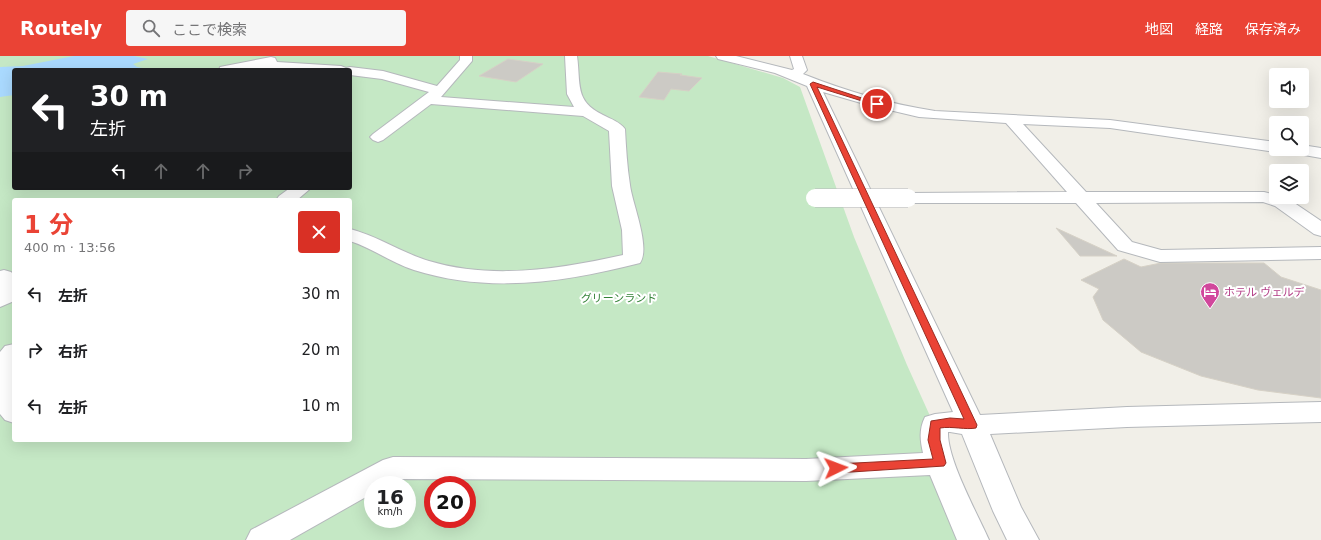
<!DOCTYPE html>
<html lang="ja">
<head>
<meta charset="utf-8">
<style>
	body { margin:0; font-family:"DejaVu Sans","Noto Sans JP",sans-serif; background:#f6f6f6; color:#202124; height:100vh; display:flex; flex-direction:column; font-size:15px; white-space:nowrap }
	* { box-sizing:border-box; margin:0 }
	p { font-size:13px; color:#757577 }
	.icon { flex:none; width:22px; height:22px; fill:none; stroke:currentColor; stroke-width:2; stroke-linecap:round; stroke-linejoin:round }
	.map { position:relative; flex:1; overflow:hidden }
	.panel { position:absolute; left:12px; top:142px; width:340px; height:244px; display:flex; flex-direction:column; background:#fff; border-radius:4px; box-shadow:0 4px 16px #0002 }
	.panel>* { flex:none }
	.hud { position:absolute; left:12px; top:12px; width:340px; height:122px; border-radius:4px; box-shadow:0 4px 16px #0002; background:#202124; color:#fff; overflow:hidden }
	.fabs { position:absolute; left:1269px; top:12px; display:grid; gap:8px }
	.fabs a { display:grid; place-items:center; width:40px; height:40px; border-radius:4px; background:#fff; box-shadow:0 4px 16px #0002; font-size:20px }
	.speed { position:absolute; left:364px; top:420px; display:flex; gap:8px; font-size:20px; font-weight:700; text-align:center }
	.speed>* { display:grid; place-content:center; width:52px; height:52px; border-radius:50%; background:#fff; box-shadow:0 4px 16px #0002; line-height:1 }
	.speed small { font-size:10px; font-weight:400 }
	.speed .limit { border:6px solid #d22; background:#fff; color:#111 }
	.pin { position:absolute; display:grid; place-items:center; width:34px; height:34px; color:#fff; margin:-17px; border:2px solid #fff; border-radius:50%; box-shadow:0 1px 4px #0007 }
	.me { position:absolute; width:44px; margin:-22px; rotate:87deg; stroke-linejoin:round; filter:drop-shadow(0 0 3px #0008) }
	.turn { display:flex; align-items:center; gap:14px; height:84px; padding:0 12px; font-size:18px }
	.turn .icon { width:52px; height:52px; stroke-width:2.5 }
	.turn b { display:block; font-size:28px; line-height:34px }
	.lanes { display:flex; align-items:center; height:38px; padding:0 12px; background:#0003; justify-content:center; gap:20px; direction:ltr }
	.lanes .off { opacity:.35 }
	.round { display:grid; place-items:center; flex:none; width:42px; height:42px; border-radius:4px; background:#f6f6f6 }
	.summary { display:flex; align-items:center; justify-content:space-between; height:68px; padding:0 12px }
	h1 { font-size:24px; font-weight:700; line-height:30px; color:#ea4335 }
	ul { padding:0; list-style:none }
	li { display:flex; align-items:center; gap:12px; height:56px; padding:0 12px }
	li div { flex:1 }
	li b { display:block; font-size:15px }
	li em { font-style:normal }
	header { display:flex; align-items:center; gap:24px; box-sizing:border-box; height:56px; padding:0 20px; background:#ea4335; color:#fff }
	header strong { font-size:19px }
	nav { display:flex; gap:22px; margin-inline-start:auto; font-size:14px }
	.search { width:280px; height:36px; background:#f6f6f6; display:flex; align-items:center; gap:10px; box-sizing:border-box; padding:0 14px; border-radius:4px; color:#757577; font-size:15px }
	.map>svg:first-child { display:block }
</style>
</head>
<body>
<header>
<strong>Routely</strong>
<div class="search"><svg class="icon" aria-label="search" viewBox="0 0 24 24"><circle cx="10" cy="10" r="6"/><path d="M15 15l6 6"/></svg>ここで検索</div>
<nav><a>地図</a><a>経路</a><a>保存済み</a></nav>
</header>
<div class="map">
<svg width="1321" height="484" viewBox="0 0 1321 484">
	<rect width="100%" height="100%" fill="#f1efe8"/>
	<path fill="#c5e8c5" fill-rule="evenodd" d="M 0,0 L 708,0 L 783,22 L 800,31 L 854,181 L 907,309 L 986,484 L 0,484 ZM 14,14 L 350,14 L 350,132 L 14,132 ZM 14,144 L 350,144 L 350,384 L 14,384 ZM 373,429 L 407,429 L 407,463 L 373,463 ZM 433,429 L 467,429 L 467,463 L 433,463 Z"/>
	<path fill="#aadaff" d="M 74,0 L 134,0 L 148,3 L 133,8 L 137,11 L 154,14 L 14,14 L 14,39 L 0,41 L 0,11 L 23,10 Z"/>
	<path fill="#cccac5" stroke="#d6d1c6" d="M 508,3 L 543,8 L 516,26 L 479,20 Z
		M 658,16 L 682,18 L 680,19 L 702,22 L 689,35 L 671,33 L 664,44 L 639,41 Z
		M 1056,172 L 1117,200 L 1080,200 Z
		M 1124,203 L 1141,211 L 1161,207 L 1264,207 L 1281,221 L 1321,234 L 1321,342 L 1258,334 L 1201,320 L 1141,296 L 1103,264 L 1093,241 L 1099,233 L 1081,224 Z"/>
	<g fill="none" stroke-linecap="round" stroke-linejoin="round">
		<defs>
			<path id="minor" d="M 460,0 L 472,0 L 472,5 L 441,41 L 574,51 L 567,38 L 565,0 L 577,0 C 581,28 574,45 603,59 C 611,63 620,66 625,73 C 626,92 627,110 630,129 C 632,147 651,191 640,207 C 565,226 490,238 414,214 C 392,207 372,192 350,185 L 350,173 C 378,180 402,197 429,205 C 492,224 560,213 623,199 L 622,174 L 612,130 L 609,75 L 583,60 L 431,48 L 383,84 L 378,86 L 373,84 L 370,81 L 373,78 L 429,36 L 382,23 L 350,19 L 350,14 L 287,14 L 256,12 L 244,14 L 219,14 L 220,11 L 225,10 L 271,1 L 275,2 L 277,6 L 341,10 L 346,12 L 350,11 L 383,15 L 437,30 L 460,4 Z
				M 716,0 L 736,0 L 792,14 L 794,13 L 790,0 L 802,0 L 807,14 L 803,18 C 846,35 889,48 935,55 L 1110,64 L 1276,86 L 1276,93 L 1283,93 L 1282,94 L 1276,96 L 1110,72 L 1023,68 L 1086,136 L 1264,136 L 1276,139 L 1276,141 L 1287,142 L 1321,165 L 1321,180 L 1314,178 L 1275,150 L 1263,146 L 1096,147 L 1132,186 L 1161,194 L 1321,191 L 1321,203 L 1160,206 L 1118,194 L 1076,147 L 908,147 L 902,146 L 899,142 L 902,138 L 908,137 L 1067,136 L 1006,67 L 919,61 L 868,49 L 823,36 L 980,359 L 1127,351 L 1321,346 L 1321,366 L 1127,371 L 990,378 L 1021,451 L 1039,484 L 1007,484 L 993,455 L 962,378 L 950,376 L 948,376 C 947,403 977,457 989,484 L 957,484 L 930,419 L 806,425 L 397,423 L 387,429 L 373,429 L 373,437 L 290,484 L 246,484 L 251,474 L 383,404 L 393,401 L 806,403 L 923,397 C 920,384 919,373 925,361 L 935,358 L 953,356 L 807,30 L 775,17 L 718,3 Z
				M 1302,89 L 1321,92 L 1321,102 L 1287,96 L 1285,93 L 1302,93 Z
				M 290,132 L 311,132 L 297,144 L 276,144 L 279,140 Z
				M 4,214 L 11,216 L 14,219 L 14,245 L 0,251 L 0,215 Z
				M 14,288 L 14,331 L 13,337 L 14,338 L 14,367 L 5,364 L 0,358 L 0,296 L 5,290 Z"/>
		</defs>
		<use href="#minor" stroke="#b5b8bc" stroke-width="2"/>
		<use href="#minor" fill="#fff" fill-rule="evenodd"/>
		<defs>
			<path id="minor-bridge" d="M 815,142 L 908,142"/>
		</defs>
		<use href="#minor-bridge" stroke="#b5b8bc" stroke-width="19" stroke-linecap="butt"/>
		<use href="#minor-bridge" stroke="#fff" stroke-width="18"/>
	</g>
	<path fill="#ea4335" stroke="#982c22" d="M 813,26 L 880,48 L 875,49 L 817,31 L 977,369 L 976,372 C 966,374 952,370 940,372 L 940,384 L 946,407 L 944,410 L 836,417 L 832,416 L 830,412 L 832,409 L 836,408 L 933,403 L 928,384 L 931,365 L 950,362 L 964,363 L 810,28 Z"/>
	<defs>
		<symbol id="hotel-pin" viewBox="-11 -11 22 30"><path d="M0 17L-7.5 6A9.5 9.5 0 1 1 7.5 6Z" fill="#d1479c" stroke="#fff"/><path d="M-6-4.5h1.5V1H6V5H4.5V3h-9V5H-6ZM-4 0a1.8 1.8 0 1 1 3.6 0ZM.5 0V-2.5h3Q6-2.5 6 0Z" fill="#fff"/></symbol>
	</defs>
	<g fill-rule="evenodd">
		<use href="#hotel-pin" x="1199" y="225" width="22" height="30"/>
	</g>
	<g text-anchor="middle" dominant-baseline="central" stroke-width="4" stroke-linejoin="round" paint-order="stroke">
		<g font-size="11" fill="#b23c85" stroke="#fff" text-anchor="start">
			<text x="1224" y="236">ホテル ヴェルデ</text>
		</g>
		<g font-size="11" fill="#348238" stroke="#fff">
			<text x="619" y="242">グリーンランド</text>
		</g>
	</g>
</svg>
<div class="fabs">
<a><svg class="icon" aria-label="sound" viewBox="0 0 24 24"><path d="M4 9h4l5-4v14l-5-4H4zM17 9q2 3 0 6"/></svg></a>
<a><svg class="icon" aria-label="search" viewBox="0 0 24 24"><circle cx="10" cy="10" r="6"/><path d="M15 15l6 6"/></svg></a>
<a><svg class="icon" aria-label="layers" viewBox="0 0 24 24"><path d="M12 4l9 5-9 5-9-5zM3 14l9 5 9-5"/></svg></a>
</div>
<div class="speed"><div>16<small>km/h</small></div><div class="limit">20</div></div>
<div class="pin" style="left:877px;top:48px;background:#d93025"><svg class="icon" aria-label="arrive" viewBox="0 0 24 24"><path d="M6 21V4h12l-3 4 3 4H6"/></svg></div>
<svg class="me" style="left:836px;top:412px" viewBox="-20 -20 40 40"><path d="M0-17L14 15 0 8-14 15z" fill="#ea4335" stroke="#fff" stroke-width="4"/></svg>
<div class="hud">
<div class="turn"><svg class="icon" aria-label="left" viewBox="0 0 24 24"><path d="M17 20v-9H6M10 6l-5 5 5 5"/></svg><div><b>30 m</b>左折</div></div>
<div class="lanes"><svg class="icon" aria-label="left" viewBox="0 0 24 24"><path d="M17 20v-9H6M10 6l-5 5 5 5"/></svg><svg class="icon off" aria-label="ahead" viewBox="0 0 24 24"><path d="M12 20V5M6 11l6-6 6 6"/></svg><svg class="icon off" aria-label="ahead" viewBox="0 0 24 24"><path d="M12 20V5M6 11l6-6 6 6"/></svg><svg class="icon off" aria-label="right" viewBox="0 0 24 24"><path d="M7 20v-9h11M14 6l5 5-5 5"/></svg></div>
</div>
<section class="panel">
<div class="summary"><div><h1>1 分</h1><p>400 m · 13:56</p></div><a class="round" style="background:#d93025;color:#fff"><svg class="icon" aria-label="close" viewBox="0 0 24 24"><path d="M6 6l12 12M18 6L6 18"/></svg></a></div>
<ul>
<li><svg class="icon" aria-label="left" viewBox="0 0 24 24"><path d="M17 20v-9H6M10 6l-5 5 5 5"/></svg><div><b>左折</b></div><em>30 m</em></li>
<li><svg class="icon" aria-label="right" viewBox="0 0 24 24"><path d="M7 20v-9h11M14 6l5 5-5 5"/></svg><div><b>右折</b></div><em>20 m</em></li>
<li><svg class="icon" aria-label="left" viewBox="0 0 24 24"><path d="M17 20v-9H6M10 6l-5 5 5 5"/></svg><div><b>左折</b></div><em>10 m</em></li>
</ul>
</section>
</div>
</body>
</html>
